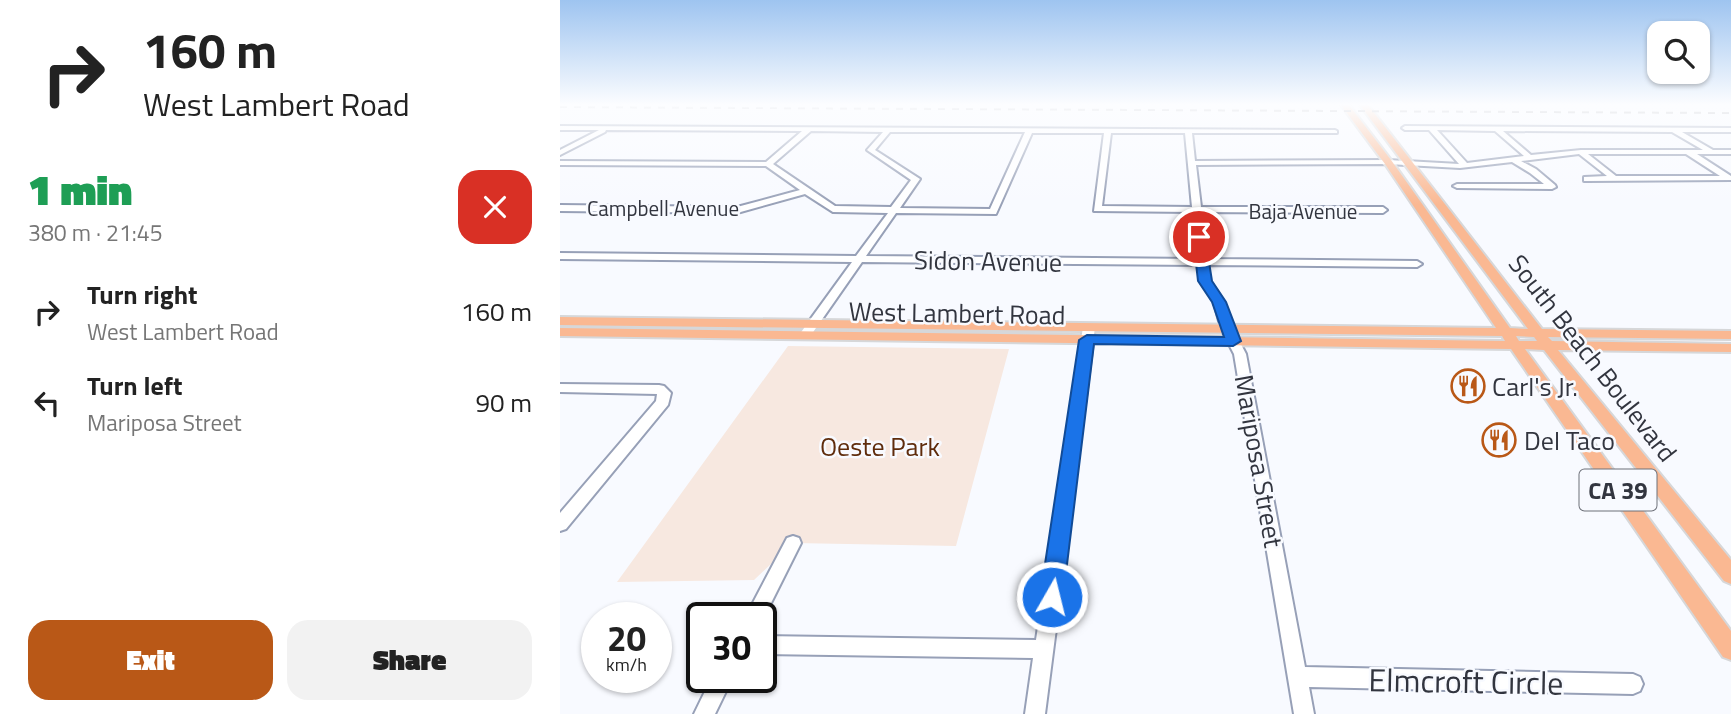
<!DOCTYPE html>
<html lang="en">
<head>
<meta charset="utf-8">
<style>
	body { margin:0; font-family:"Titillium Web",sans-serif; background:#f2f2f2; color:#222; height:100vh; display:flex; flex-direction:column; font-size:26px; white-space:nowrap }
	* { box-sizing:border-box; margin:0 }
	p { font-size:23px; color:#767676 }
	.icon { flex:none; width:38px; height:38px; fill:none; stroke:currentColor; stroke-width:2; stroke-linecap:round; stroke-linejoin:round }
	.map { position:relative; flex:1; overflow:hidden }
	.drawer { display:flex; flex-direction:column; background:#fff; width:560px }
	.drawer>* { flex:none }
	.guide { background:#fff; color:#222; overflow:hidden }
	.tools { position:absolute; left:1087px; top:21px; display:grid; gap:14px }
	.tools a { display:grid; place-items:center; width:63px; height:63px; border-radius:14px; background:#fff; box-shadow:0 2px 5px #0004; font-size:35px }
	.speed { position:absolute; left:21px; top:602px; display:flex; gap:14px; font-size:35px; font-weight:700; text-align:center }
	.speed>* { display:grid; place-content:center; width:91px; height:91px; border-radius:50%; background:#fff; box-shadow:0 2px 5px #0004; line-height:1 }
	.speed small { font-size:18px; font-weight:400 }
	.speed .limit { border:4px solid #111; border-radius:10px; background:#fff; color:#111 }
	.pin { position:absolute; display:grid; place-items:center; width:60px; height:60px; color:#fff; margin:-30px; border:4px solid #fff; border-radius:50%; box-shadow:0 2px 7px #0007 }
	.me { position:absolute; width:77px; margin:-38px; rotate:8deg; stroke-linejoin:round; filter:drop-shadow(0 0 5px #0008) }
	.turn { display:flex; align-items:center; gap:24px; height:147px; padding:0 28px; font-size:32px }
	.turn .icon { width:91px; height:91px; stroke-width:2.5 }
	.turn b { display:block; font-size:49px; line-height:60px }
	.round { display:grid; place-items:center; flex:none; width:74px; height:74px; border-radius:21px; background:#f2f2f2 }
	.summary { display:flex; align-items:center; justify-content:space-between; height:119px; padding:0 28px }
	h1 { font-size:42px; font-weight:800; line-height:52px; color:#1e9e55 }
	.primary-button { display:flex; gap:14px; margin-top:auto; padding:14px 28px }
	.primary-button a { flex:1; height:80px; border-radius:21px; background:#b95817; color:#fff; font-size:28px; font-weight:800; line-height:80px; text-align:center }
	.primary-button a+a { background:#f2f2f2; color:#222 }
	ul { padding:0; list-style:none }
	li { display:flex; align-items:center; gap:21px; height:91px; padding:0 28px }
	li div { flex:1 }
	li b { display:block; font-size:26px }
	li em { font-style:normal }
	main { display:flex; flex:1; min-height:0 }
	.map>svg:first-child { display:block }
</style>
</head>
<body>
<main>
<section class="drawer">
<div class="guide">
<div class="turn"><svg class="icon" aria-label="right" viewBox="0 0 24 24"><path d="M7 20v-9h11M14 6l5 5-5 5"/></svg><div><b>160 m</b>West Lambert Road</div></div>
</div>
<div class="summary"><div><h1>1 min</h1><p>380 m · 21:45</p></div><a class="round" style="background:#d93025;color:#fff"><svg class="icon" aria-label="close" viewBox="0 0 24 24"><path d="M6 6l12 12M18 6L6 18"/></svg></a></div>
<ul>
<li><svg class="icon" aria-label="right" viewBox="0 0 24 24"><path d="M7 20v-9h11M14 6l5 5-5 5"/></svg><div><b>Turn right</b><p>West Lambert Road</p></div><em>160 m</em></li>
<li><svg class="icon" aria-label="left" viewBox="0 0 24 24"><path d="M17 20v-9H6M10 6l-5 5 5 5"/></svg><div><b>Turn left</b><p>Mariposa Street</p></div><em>90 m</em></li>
</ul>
<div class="primary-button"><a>Exit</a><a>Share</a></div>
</section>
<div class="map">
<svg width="1171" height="714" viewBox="0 0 1171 714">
	<rect width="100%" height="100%" fill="#f8faff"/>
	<path fill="#f7e8e0" d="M 228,346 L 449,349 L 396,546 L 233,543 L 194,580 L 57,582 Z"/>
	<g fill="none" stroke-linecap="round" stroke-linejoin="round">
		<defs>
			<path id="minor" d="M 0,126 L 775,130 L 777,131 L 777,133 L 632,133 L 635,161 L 828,160 L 899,164 L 869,130 L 845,130 L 842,128 L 845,126 L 1171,128 L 1171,132 L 1122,132 L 1153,150 L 1171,150 L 1171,154 L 1137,154 L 1171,176 L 1171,180 L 1027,181 L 1024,181 L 1024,177 L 1047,176 L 1019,154 L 961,161 L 976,169 L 995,185 L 996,187 L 992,189 L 897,188 L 893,186 L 897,184 L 984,184 L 970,173 L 952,162 L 900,168 L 828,164 L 636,165 L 641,207 L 823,207 L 827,210 L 823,213 L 642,212 L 647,259 L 857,261 L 862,264 L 857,267 L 648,265 L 650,281 L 664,302 L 673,329 L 686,354 L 745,667 L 1073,674 L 1080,677 L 1083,684 L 1080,691 L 1073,694 L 749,687 L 754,714 L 734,714 L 674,354 L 661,329 L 654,302 L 640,281 L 638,265 L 302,262 L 249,338 L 245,339 L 239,335 L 292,262 L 0,259 L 0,253 L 296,256 L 328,213 L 273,212 L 245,194 L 177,213 L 0,211 L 0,205 L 177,207 L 240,190 L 206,166 L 0,165 L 0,161 L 206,162 L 242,131 L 46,130 L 45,132 L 0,155 L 0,150 L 39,130 L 0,130 ZM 877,130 L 935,131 L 964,156 L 907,163 ZM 251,131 L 323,132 L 307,150 L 351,180 L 331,207 L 275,206 L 213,164 ZM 943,131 L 1112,132 L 1143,150 L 1021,150 L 971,155 ZM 330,132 L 465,132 L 430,209 L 340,208 L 360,179 L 315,150 ZM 472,133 L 544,133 L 534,211 L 633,212 L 638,259 L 306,256 L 336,213 L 436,214 ZM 551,133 L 625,133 L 632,207 L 542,206 ZM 1028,154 L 1126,154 L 1160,176 L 1056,176 Z
				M 529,324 L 535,327 L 485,714 L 465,714 L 473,658 L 201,654 L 201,636 L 476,640 L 523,327 Z
				M 0,384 L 99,385 L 104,386 L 111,393 L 108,405 L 6,529 L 0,531 L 0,513 L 96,401 L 97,394 L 0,392 Z
				M 233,536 L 239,538 L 241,543 L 201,623 L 201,618 L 185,618 L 227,538 Z
				M 152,677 L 173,677 L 155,714 L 134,714 Z"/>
			<path id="major" d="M 781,105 L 789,105 L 831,160 L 950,328 L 968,329 L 800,105 L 808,105 L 982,329 L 1171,331 L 1171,339 L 988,337 L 992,341 L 1171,344 L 1171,352 L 998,350 L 1171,560 L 1171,584 L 1164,581 L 984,350 L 965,349 L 1171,631 L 1171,660 L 1163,657 L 951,349 L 0,336 L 0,328 L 945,341 L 942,336 L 0,325 L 0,317 L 936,328 L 825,164 ZM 956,336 L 974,337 L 977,341 L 959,341 Z"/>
		</defs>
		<use href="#minor" stroke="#97a0b7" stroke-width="4"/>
		<use href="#major" stroke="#d6d7d9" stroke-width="4"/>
		<use href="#minor" fill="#fff" fill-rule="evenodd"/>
		<use href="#major" fill="#fab892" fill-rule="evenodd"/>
		<path stroke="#5f626b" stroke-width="2" stroke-dasharray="7 7" stroke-linecap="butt" d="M 0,107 L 1171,113"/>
	</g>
	<linearGradient id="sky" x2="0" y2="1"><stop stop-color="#9ec4f0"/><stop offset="0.51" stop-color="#fcfdff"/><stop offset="1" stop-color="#fcfdff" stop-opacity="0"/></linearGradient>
	<rect width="1171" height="205" fill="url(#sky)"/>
	<path fill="#1a73e8" stroke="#114b97" stroke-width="2" d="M 639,233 L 645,237 L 652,281 L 666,302 L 681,341 L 673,346 L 534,344 L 503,597 L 500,605 L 492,608 L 483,605 L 480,597 L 519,340 L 527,335 L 664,337 L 652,302 L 638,281 L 633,237 Z"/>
	<defs>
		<symbol id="restaurant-ring" viewBox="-11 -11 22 22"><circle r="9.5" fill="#f8faff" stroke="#b95817" stroke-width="1.5"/><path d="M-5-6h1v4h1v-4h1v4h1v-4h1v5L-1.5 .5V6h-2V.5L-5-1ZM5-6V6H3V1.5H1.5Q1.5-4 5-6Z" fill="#b95817"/></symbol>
	</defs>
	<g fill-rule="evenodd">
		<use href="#restaurant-ring" x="889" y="367" width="38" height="38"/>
		<use href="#restaurant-ring" x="920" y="421" width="38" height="38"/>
	</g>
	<g text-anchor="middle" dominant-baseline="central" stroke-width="5" stroke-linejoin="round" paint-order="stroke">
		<g font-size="21" fill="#32353f" stroke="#f8faff">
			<text x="103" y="208">Campbell Avenue</text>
			<text x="743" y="211">Baja Avenue</text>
		</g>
		<rect fill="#f8faff" stroke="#6d7079" stroke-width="2" x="1019.5" y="469.5" width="77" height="41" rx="5"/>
		<g font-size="24" font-weight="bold" fill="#32353f">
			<text x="1058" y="490">CA 39</text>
		</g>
		<g font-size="26" fill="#32353f" stroke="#f8faff">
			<text transform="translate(428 261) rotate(1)">Sidon Avenue</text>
			<text transform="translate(397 313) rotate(1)">West Lambert Road</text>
			<text transform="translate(1033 358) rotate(52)">South Beach Boulevard</text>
			<text transform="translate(699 461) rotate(80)">Mariposa Street</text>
		</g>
		<g font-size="26" fill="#32353f" stroke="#f8faff" text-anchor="start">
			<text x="932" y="386">Carl's Jr.</text>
			<text x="964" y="440">Del Taco</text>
		</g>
		<g font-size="26" fill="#5f2c0c" stroke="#f8faff">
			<text x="320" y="446">Oeste Park</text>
		</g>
		<g font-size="32" fill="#32353f" stroke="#f8faff">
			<text transform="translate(906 681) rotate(1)">Elmcroft Circle</text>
		</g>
	</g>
</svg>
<div class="tools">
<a><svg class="icon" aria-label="search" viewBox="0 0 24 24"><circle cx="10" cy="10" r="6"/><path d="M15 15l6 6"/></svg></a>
</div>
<div class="speed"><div>20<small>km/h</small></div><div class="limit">30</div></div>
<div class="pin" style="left:639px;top:237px;background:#d93025"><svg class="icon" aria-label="arrive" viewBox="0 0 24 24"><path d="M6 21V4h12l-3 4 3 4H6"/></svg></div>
<svg class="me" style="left:492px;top:597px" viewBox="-20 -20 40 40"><circle r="17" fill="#1a73e8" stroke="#fff" stroke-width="3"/><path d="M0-11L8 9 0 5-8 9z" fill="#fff"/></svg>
</div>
</main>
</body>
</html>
